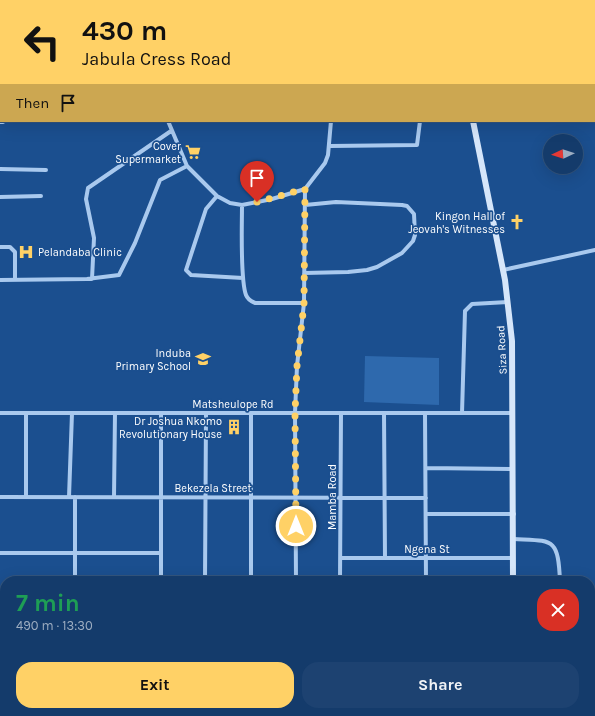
<!DOCTYPE html>
<html lang="en">
<head>
<meta charset="utf-8">
<style>
	body { margin:0; font-family:Karla,sans-serif; background:#1d4271; color:#f1f3f6; height:100vh; display:flex; flex-direction:column; font-size:15px; white-space:nowrap }
	* { box-sizing:border-box; margin:0 }
	p { font-size:13px; color:#9dadc1 }
	.icon { flex:none; width:22px; height:22px; fill:none; stroke:currentColor; stroke-width:2; stroke-linecap:round; stroke-linejoin:round }
	.map { position:relative; flex:1; overflow:hidden }
	.sheet { position:absolute; left:0px; top:576px; width:595px; height:140px; display:flex; flex-direction:column; background:#143b6b; border-radius:16px 16px 0 0; box-shadow:0 4px 16px #0002,0 0 0 1px #33557e }
	.sheet>* { flex:none }
	.banner { position:absolute; left:0px; top:0px; width:595px; height:122px; box-shadow:0 4px 16px #0002,0 0 0 1px #33557e; background:#ffd166; color:#111; overflow:hidden }
	.needle { width:26px; rotate:266deg }
	.controls { position:absolute; left:543px; top:134px; display:grid; gap:8px }
	.controls a { display:grid; place-items:center; width:40px; height:40px; border-radius:50%; background:#143b6b; box-shadow:0 4px 16px #0002,0 0 0 1px #33557e; font-size:20px }
	.pin { position:absolute; display:grid; place-items:center; width:34px; height:34px; color:#fff; margin:-41px -17px; border-radius:50% 50% 50% 0; rotate:-45deg; box-shadow:0 0 4px #0007 }
	.pin .icon { rotate:45deg }
	.me { position:absolute; width:44px; margin:-22px; rotate:0deg; stroke-linejoin:round; filter:drop-shadow(0 0 3px #0008) }
	.turn { display:flex; align-items:center; gap:14px; height:84px; padding:0 16px; font-size:18px }
	.turn .icon { width:52px; height:52px; stroke-width:2.5 }
	.turn b { display:block; font-size:28px; line-height:34px }
	.then { display:flex; align-items:center; height:38px; padding:0 16px; background:#0003; gap:8px; font-size:15px }
	.round { display:grid; place-items:center; flex:none; width:42px; height:42px; border-radius:16px; background:#1d4271 }
	.overview { display:flex; align-items:center; justify-content:space-between; height:68px; padding:0 16px }
	h1 { font-size:24px; font-weight:700; line-height:30px; color:#1e9e55 }
	.cta { display:flex; gap:8px; margin-top:auto; padding:8px 16px }
	.cta a { flex:1; height:46px; border-radius:16px; background:#ffd166; color:#111; font-size:16px; font-weight:700; line-height:46px; text-align:center }
	.cta a+a { background:#1d4271; color:#f1f3f6 }
	.map>svg:first-child { display:block }
</style>
</head>
<body>
<div class="map">
<svg width="595" height="716" viewBox="0 0 595 716">
	<rect width="100%" height="100%" fill="#1b4f8f"/>
	<path fill="#2e69ad" d="M 365,356 L 439,358 L 439,405 L 364,402 Z"/>
	<g fill="none" stroke-linecap="round" stroke-linejoin="round">
		<path stroke="#a9c9ee" stroke-width="4" d="M 138,0 L 138,1
			M 271,0 L 271,1
			M 338,0 L 338,1
			M 570,0 L 571,1
			M 71,1 L 72,0
			M 198,1 L 198,0
			M 412,1 L 413,0
			M 0,2 L 1,2
			M 0,42 L 1,42
			M 594,108 L 595,113
			M 168,121 L 187,166 L 217,196 L 230,203 L 242,205 L 272,199 L 305,189 L 325,163 L 328,155 L 331,121
			M 0,122 L 3,122
			M 330,146 L 417,145 L 420,121
			M 0,169 L 46,170
			M 217,196 L 206,209 L 186,270 L 191,275 L 243,278
			M 0,197 L 41,196
			M 242,205 C 242,225 240,279 246,295 C 248,300 251,301 255,303 L 304,303
			M 0,247 L 10,247 L 15,252 L 15,280
			M 503,270 L 595,250
			M 304,273 L 348,272 L 367,270 L 377,267 L 402,253 L 413,241 L 415,235 L 414,214 L 407,206 L 402,205 L 336,202 L 305,205
			M 92,279 L 94,238 L 86,199 L 88,188 L 171,131
			M 0,280 L 87,279 L 119,275 L 135,243 L 160,180 L 187,166
			M 0,413 L 513,413
			M 26,413 L 26,497
			M 251,413 L 251,581
			M 384,413 L 385,558
			M 425,413 L 426,581
			M 462,413 L 465,311 L 472,304 L 508,302
			M 426,468 L 513,469
			M 0,497 L 426,498
			M 69,497 L 72,413
			M 114,497 L 115,413
			M 426,514 L 514,514
			M 514,539 C 553,541 558,537 560,581
			M 0,553 L 161,553
			M 341,558 L 513,558
			M 75,581 L 75,497
			M 161,581 L 161,413
			M 205,581 L 206,413
			M 296,581 L 295,413 L 297,366 L 304,303 L 305,189
			M 340,581 L 341,413
			M 0,599 L 5,599
			M 0,647 L 5,646
			M 0,688 L 5,704
			M 564,711 L 564,716
			M 8,716 L 89,715
			M 160,716 L 160,711
			M 266,716 L 266,711
			M 339,716 L 339,711
			M 425,716 L 425,711"/>
		<path stroke="#d6e6fa" stroke-width="6" d="M 452,0 L 452,1
			M 473,121 L 505,280 L 512,341 L 513,581
			M 513,716 L 513,711"/>
	</g>
	<g fill="none" stroke-linecap="round" stroke-linejoin="round">
		<path stroke="#ffd166" stroke-width="7" stroke-dasharray="0 12.6" d="M 257,202 L 305,189 L 304,304 L 297,366 L 295,413 L 296,526"/>
	</g>
	<defs>
		<symbol id="supermarket-bare" viewBox="-9 -9 18 18"><path d="M-6-5.5h2.5l.6 2H6L4.5 2H-2.5L-4.4-4H-6ZM-1.5 3.2a1.3 1.3 0 1 0 .1 0ZM3 3.2a1.3 1.3 0 1 0 .1 0Z" fill="#ffd166" stroke="#1b4f8f" stroke-width="2.5" paint-order="stroke"/></symbol>
		<symbol id="church-bare" viewBox="-9 -9 18 18"><path d="M-1.2-6h2.4v3.5h3.3v2.4h-3.3V6h-2.4V-.1h-3.3v-2.4h3.3Z" fill="#ffd166" stroke="#1b4f8f" stroke-width="2.5" paint-order="stroke"/></symbol>
		<symbol id="hospital-bare" viewBox="-9 -9 18 18"><path d="M-5-5h3v3.5h4V-5h3V5h-3V1.5h-4V5h-3Z" fill="#ffd166" stroke="#1b4f8f" stroke-width="2.5" paint-order="stroke"/></symbol>
		<symbol id="school-bare" viewBox="-9 -9 18 18"><path d="M0-5L7-2L0 1L-7-2ZM-4 1L0 2.5L4 1V4Q0 6-4 4Z" fill="#ffd166" stroke="#1b4f8f" stroke-width="2.5" paint-order="stroke"/></symbol>
		<symbol id="building-bare" viewBox="-9 -9 18 18"><path d="M-4-6H4V6H1V3H-1V6H-4ZM-2.5-4.3h1.7v1.8h-1.7ZM.8-4.3h1.7v1.8H.8ZM-2.5-1h1.7V.8h-1.7ZM.8-1h1.7V.8H.8Z" fill="#ffd166" stroke="#1b4f8f" stroke-width="2.5" paint-order="stroke"/></symbol>
	</defs>
	<g fill-rule="evenodd">
		<use href="#supermarket-bare" x="182" y="141" width="22" height="22"/>
		<use href="#church-bare" x="506" y="211" width="22" height="22"/>
		<use href="#hospital-bare" x="15" y="241" width="22" height="22"/>
		<use href="#school-bare" x="192" y="348" width="22" height="22"/>
		<use href="#building-bare" x="223" y="416" width="22" height="22"/>
	</g>
	<g text-anchor="middle" dominant-baseline="central" stroke-width="3.5" stroke-linejoin="round" paint-order="stroke">
		<g font-size="11" fill="#fff" stroke="#1b4f8f" text-anchor="end">
			<text x="181" y="146">Cover<tspan x="181" dy="13">Supermarket</tspan></text>
			<text x="505" y="216">Kingon Hall of<tspan x="505" dy="13">Jeovah's Witnesses</tspan></text>
			<text x="38" y="252" text-anchor="start">Pelandaba Clinic</text>
			<text x="191" y="353">Induba<tspan x="191" dy="13">Primary School</tspan></text>
			<text x="222" y="421">Dr Joshua Nkomo<tspan x="222" dy="13">Revolutionary House</tspan></text>
		</g>
		<g font-size="11" fill="#fff" stroke="#1b4f8f">
			<text transform="translate(502 350) rotate(-93)">Siza Road</text>
			<text x="233" y="404">Matsheulope Rd</text>
			<text x="213" y="488">Bekezela Street</text>
			<text transform="translate(332 497) rotate(-90)">Mamba Road</text>
			<text x="427" y="549">Ngena St</text>
		</g>
	</g>
</svg>
<div class="controls">
<a><svg class="needle" viewBox="-14 -14 28 28"><path d="M0-13l5 13h-10z" fill="#e53935"/><path d="M0 13l5-13h-10z" fill="#9dadc1"/></svg></a>
</div>
<div class="pin" style="left:257px;top:202px;background:#d93025"><svg class="icon" aria-label="arrive" viewBox="0 0 24 24"><path d="M6 21V4h12l-3 4 3 4H6"/></svg></div>
<svg class="me" style="left:296px;top:526px" viewBox="-20 -20 40 40"><circle r="17" fill="#ffd166" stroke="#fff" stroke-width="3"/><path d="M0-11L8 9 0 5-8 9z" fill="#fff"/></svg>
<div class="banner">
<div class="turn"><svg class="icon" aria-label="left" viewBox="0 0 24 24"><path d="M17 20v-9H6M10 6l-5 5 5 5"/></svg><div><b>430 m</b>Jabula Cress Road</div></div>
<div class="then">Then<svg class="icon" aria-label="arrive" viewBox="0 0 24 24"><path d="M6 21V4h12l-3 4 3 4H6"/></svg></div>
</div>
<section class="sheet">
<div class="overview"><div><h1>7 min</h1><p>490 m · 13:30</p></div><a class="round" style="background:#d93025;color:#fff"><svg class="icon" aria-label="close" viewBox="0 0 24 24"><path d="M6 6l12 12M18 6L6 18"/></svg></a></div>
<div class="cta"><a>Exit</a><a>Share</a></div>
</section>
</div>
</body>
</html>
